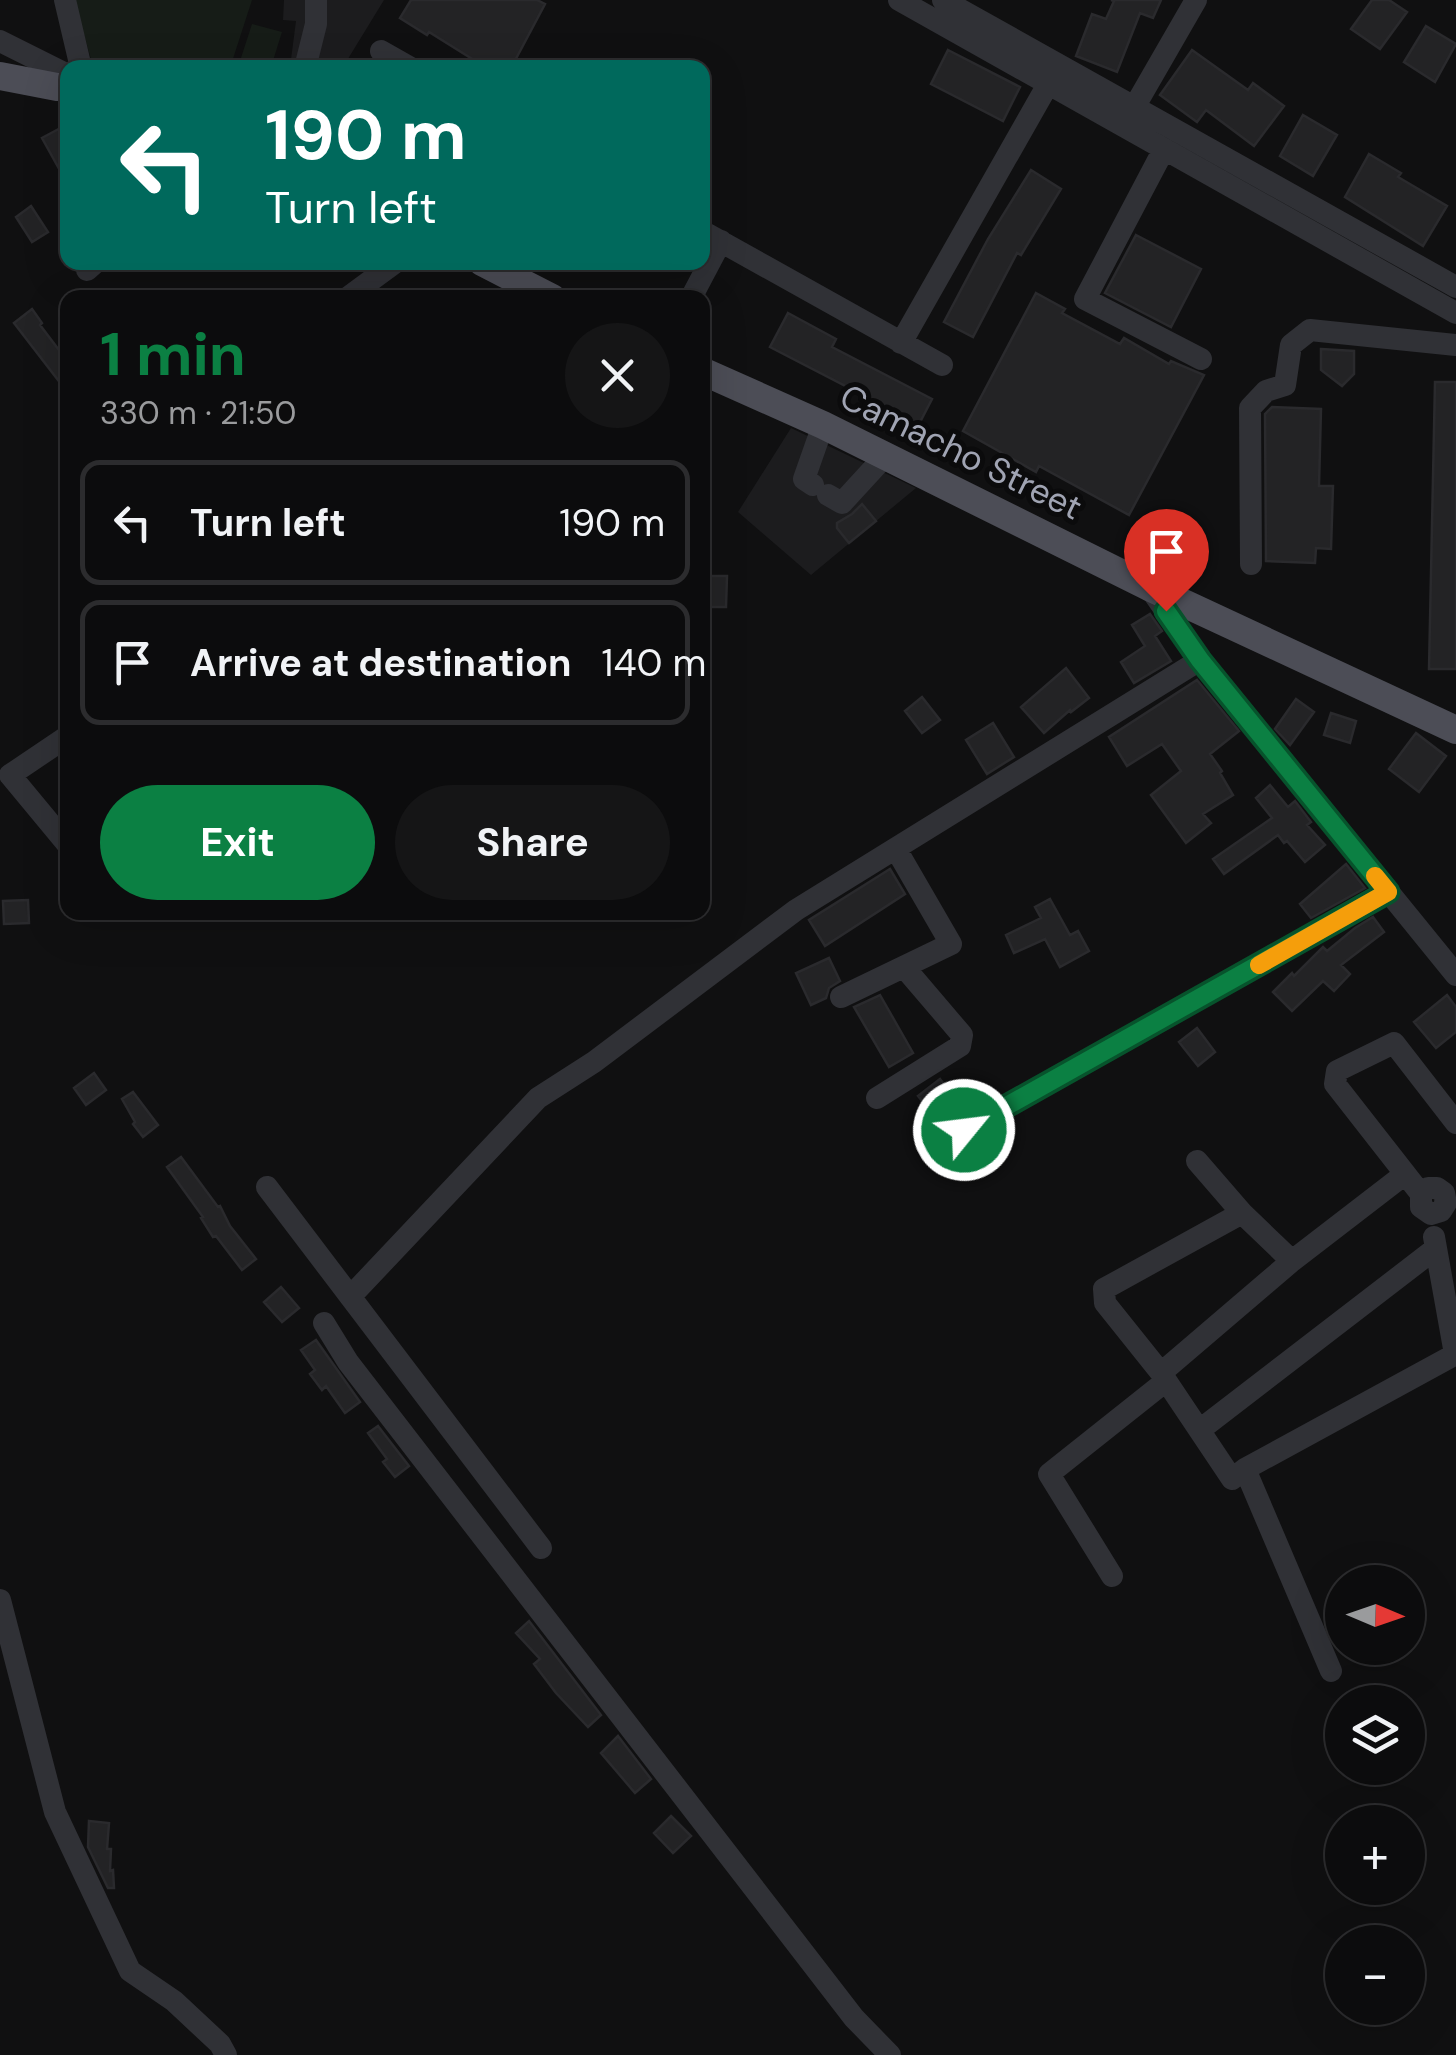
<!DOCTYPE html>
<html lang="en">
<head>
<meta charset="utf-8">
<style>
	body { margin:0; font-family:"DM Sans",sans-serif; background:#151516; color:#f1f3f6; height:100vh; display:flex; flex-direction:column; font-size:38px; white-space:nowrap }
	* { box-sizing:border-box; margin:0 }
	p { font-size:32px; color:#9a9b9d }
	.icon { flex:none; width:55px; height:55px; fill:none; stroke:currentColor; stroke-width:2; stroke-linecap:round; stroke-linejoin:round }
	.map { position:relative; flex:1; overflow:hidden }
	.side { position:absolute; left:60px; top:290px; width:650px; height:630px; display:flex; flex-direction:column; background:#0c0c0d; border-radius:20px; box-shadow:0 10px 40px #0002,0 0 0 2px #2c2c2e }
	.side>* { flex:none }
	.banner { position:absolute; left:60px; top:60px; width:650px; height:210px; border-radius:20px; box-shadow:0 10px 40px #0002,0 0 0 2px #2c2c2e; background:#00695c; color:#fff; overflow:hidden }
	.needle { width:65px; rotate:92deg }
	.buttons { position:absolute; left:1325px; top:1565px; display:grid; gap:20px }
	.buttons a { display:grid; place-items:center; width:100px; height:100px; border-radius:50%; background:#0c0c0d; box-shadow:0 10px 40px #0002,0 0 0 2px #2c2c2e; font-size:50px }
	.pin { position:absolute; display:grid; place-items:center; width:85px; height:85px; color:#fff; margin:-102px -42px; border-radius:50% 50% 50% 0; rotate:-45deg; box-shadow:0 0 10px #0007 }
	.pin .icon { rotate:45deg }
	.me { position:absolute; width:110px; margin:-55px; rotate:61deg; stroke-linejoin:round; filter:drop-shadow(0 0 8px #0008) }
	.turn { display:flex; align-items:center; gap:35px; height:210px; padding:0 40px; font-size:45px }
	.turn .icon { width:130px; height:130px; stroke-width:2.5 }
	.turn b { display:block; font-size:70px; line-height:85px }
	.round { display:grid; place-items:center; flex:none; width:105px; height:105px; border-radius:52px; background:#151516 }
	.headline { display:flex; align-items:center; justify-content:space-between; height:170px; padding:0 40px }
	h1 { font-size:60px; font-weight:700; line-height:75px; color:#0b8043 }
	.button { display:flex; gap:20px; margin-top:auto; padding:20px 40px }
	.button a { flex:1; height:115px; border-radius:60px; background:#0b8043; color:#fff; font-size:40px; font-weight:700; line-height:115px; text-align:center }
	.button a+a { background:#151516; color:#f1f3f6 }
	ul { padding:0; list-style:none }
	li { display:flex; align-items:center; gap:30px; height:125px; margin:0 20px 15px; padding:0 20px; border:5px solid #2c2c2e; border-radius:20px }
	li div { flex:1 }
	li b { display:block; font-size:38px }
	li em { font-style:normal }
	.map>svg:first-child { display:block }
</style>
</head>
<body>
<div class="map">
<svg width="1456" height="2055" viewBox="0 0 1456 2055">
	<rect width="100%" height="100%" fill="#101011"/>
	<path fill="#1c1c1e" d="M 284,0 L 384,0 L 343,67 L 290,67 L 296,21 L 283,20 Z
		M 791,428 L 916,488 L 811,575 L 738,512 Z"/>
	<path fill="#161c17" d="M 74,0 L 252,0 L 230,68 L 96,67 L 93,66 Z
		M 252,24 L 282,32 L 271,67 L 238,67 Z"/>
	<path fill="#232325" stroke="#2a2a2d" stroke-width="2.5" d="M 411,0 L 537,0 L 545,4 L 511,68 L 474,68 L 477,62 L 429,32 L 427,35 L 400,18 Z
		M 1111,0 L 1161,0 L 1153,18 L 1140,13 L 1117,72 L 1076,56 L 1092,14 L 1106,19 L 1114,1 Z
		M 1372,0 L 1389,0 L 1407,12 L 1380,49 L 1351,29 Z
		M 1426,26 L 1456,44 L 1435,82 L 1404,62 Z
		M 948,50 L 1020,87 L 1003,121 L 931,84 Z
		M 1192,50 L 1248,90 L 1253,83 L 1284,106 L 1254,146 L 1206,110 L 1197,122 L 1160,95 Z
		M 1303,115 L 1337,135 L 1313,176 L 1280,156 Z
		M 68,124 L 68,185 L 42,138 Z
		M 1369,154 L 1401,173 L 1398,177 L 1447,206 L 1423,246 L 1345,197 Z
		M 1031,170 L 1061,189 L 1021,255 L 1017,253 L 973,337 L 944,322 L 988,239 Z
		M 31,206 L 48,232 L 32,242 L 16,217 Z
		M 1136,235 L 1201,269 L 1171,327 L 1105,293 Z
		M 1036,293 L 1065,309 L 1062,313 L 1120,344 L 1124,338 L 1169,364 L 1171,361 L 1204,375 L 1129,515 L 1039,466 L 1036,472 L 963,431 Z
		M 32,309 L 42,323 L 40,325 L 68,362 L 68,373 L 58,380 L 14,323 Z
		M 788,313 L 836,339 L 832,347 L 932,399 L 919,424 L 770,347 Z
		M 1321,349 L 1354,351 L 1354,374 L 1342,386 L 1321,370 Z
		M 1435,382 L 1456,382 L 1456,669 L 1429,669 Z
		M 1272,407 L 1321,409 L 1319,486 L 1333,486 L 1331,549 L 1316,548 L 1315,563 L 1266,561 L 1265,414 Z
		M 862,504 L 876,521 L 849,543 L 837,528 L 837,523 L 852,514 Z
		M 702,576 L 727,576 L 726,607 L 702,607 Z
		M 1150,614 L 1162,631 L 1155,636 L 1171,661 L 1134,683 L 1121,662 L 1145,646 L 1132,625 Z
		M 1066,668 L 1089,698 L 1071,712 L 1070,710 L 1044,733 L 1021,707 Z
		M 1197,680 L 1239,731 L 1210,754 L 1222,771 L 1220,773 L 1233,795 L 1203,814 L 1211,823 L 1186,843 L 1151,795 L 1181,771 L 1162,744 L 1127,766 L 1109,737 Z
		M 922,697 L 940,720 L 922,733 L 905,711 Z
		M 1296,699 L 1314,712 L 1290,745 L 1275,729 Z
		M 1331,713 L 1356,721 L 1350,743 L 1324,735 Z
		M 993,723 L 1014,757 L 987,774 L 966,740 Z
		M 1416,733 L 1446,756 L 1419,792 L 1389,769 Z
		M 1270,785 L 1288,807 L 1295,801 L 1311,822 L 1307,825 L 1325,845 L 1305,862 L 1287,841 L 1284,843 L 1278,835 L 1224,874 L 1213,859 L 1272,818 L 1256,798 Z
		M 1346,864 L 1365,888 L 1311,918 L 1300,904 Z
		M 890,869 L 905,894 L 825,946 L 809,920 Z
		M 1050,899 L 1070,935 L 1078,931 L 1089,951 L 1060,967 L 1045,939 L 1014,953 L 1006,935 L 1041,918 L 1035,907 Z
		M 28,900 L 29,923 L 4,924 L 3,901 Z
		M 1373,917 L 1384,932 L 1341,965 L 1350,974 L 1334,991 L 1323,981 L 1292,1011 L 1273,992 L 1292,973 L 1294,976 L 1323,947 L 1327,951 L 1355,928 Z
		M 829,958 L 840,981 L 829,988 L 826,998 L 811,1005 L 796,973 Z
		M 880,995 L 913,1053 L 889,1067 L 854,1007 Z
		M 1447,995 L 1456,1007 L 1456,1032 L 1436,1048 L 1414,1022 Z
		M 1197,1028 L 1215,1052 L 1198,1066 L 1179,1042 Z
		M 94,1073 L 106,1090 L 86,1105 L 74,1088 Z
		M 940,1079 L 966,1112 L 952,1122 L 946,1131 L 918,1096 Z
		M 133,1092 L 158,1125 L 143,1137 L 133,1124 L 135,1122 L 122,1099 Z
		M 181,1157 L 218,1207 L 220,1206 L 230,1226 L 256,1259 L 242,1270 L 216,1236 L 213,1237 L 201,1218 L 203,1217 L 167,1167 Z
		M 281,1287 L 299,1308 L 282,1322 L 264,1302 Z
		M 316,1340 L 360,1402 L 345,1413 L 326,1386 L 322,1390 L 310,1374 L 315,1370 L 301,1350 Z
		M 378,1426 L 409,1466 L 395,1477 L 383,1462 L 387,1459 L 368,1433 Z
		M 529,1621 L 601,1715 L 588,1727 L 556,1693 L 534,1664 L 540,1659 L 516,1633 Z
		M 618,1736 L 651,1779 L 635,1793 L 601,1753 Z
		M 671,1816 L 691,1836 L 673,1853 L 654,1833 Z
		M 89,1821 L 109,1823 L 107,1849 L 111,1849 L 110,1871 L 113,1870 L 114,1888 L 108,1888 L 88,1847 Z"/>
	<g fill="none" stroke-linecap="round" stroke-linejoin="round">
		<path stroke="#303136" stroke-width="22" d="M 65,0 L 81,68
			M 899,0 L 1456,313
			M 943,0 L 1456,287
			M 0,41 L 68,75
			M 381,51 L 411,68
			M 305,68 L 316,24 L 316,0
			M 1128,118 L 1196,0
			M 1164,149 L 1085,299 L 1201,359
			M 702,231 L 942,365
			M 87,270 L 96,262
			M 347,298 L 396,262
			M 691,298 L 721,241
			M 901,343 L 1055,72
			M 813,485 L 804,479 L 823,425
			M 828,495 L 842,503 L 886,455
			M 1251,564 L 1250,408 L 1266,391 L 1285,385 L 1291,345 L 1310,330 L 1456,345
			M 1149,587 L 1200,660 L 1456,975
			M 68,736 L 10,775 L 68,845
			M 841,997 L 951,944 L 896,849
			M 877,1098 L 960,1046 L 962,1035 L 904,967
			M 964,1130 L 1388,892
			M 1197,1161 L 1242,1213 L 1292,1261
			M 267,1187 L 541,1548
			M 1421,1194 L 1428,1188 L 1437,1188 L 1444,1193 L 1446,1203 L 1441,1211 L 1431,1214 L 1421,1207 L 1421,1194 L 1335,1084 L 1337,1071 L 1394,1043 L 1456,1123
			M 1242,1213 L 1104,1289 L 1105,1303 L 1161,1373 L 1232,1479 L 1245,1469 L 1456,1354
			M 1434,1237 L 1455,1354
			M 351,1296 L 538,1098 L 594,1062 L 796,910 L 1200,660
			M 324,1323 L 348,1362 L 854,2018 L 890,2055
			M 1161,1373 L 1292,1261 L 1405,1174
			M 1201,1429 L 1435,1249
			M 1245,1469 L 1331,1671
			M 1112,1576 L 1049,1474 L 1166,1381
			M 0,1600 L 55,1812 L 130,1971 L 174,2001 L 220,2044 L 226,2055"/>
		<path stroke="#4c4d56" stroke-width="28" d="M 0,76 L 57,87 L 68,87
			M 482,262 L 552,298
			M 702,371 L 823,425 L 1149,587 L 1456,730"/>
	</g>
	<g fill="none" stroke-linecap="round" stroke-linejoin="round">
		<defs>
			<path id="route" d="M 964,1130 L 1388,892 L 1200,660 L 1166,611"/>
		</defs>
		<use href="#route" stroke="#07532c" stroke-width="25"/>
		<use href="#route" stroke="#0b8043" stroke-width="18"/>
		<path stroke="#f59e0b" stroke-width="18" d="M 1259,965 L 1388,892 L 1375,876"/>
	</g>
	<g text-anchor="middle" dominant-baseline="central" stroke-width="10" stroke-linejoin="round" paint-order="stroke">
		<g font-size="35" fill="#a0a4b3" stroke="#0b0b0c">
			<text transform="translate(961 452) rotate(26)">Camacho Street</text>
		</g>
	</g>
</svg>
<div class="buttons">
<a><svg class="needle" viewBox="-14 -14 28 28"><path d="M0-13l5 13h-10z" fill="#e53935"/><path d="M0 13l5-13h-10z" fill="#9a9b9d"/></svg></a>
<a><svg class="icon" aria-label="layers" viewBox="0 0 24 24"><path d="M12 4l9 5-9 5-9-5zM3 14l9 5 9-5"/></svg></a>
<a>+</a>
<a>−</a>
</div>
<div class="pin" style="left:1166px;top:611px;background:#d93025"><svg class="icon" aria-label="arrive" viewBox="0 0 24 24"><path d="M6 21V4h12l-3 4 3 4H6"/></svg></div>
<svg class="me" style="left:964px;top:1130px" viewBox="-20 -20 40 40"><circle r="17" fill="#0b8043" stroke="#fff" stroke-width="3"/><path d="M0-11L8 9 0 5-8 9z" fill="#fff"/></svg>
<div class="banner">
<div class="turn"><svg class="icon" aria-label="left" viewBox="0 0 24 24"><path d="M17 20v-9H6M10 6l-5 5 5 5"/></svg><div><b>190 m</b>Turn left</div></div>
</div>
<section class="side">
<div class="headline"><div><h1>1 min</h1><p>330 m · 21:50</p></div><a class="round"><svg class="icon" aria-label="close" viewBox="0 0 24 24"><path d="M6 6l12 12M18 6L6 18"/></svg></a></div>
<ul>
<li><svg class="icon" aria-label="left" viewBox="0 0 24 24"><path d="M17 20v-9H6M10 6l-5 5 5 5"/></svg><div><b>Turn left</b></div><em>190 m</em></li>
<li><svg class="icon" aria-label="arrive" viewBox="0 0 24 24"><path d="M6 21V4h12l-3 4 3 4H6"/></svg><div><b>Arrive at destination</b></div><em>140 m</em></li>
</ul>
<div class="button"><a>Exit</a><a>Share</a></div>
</section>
</div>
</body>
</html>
